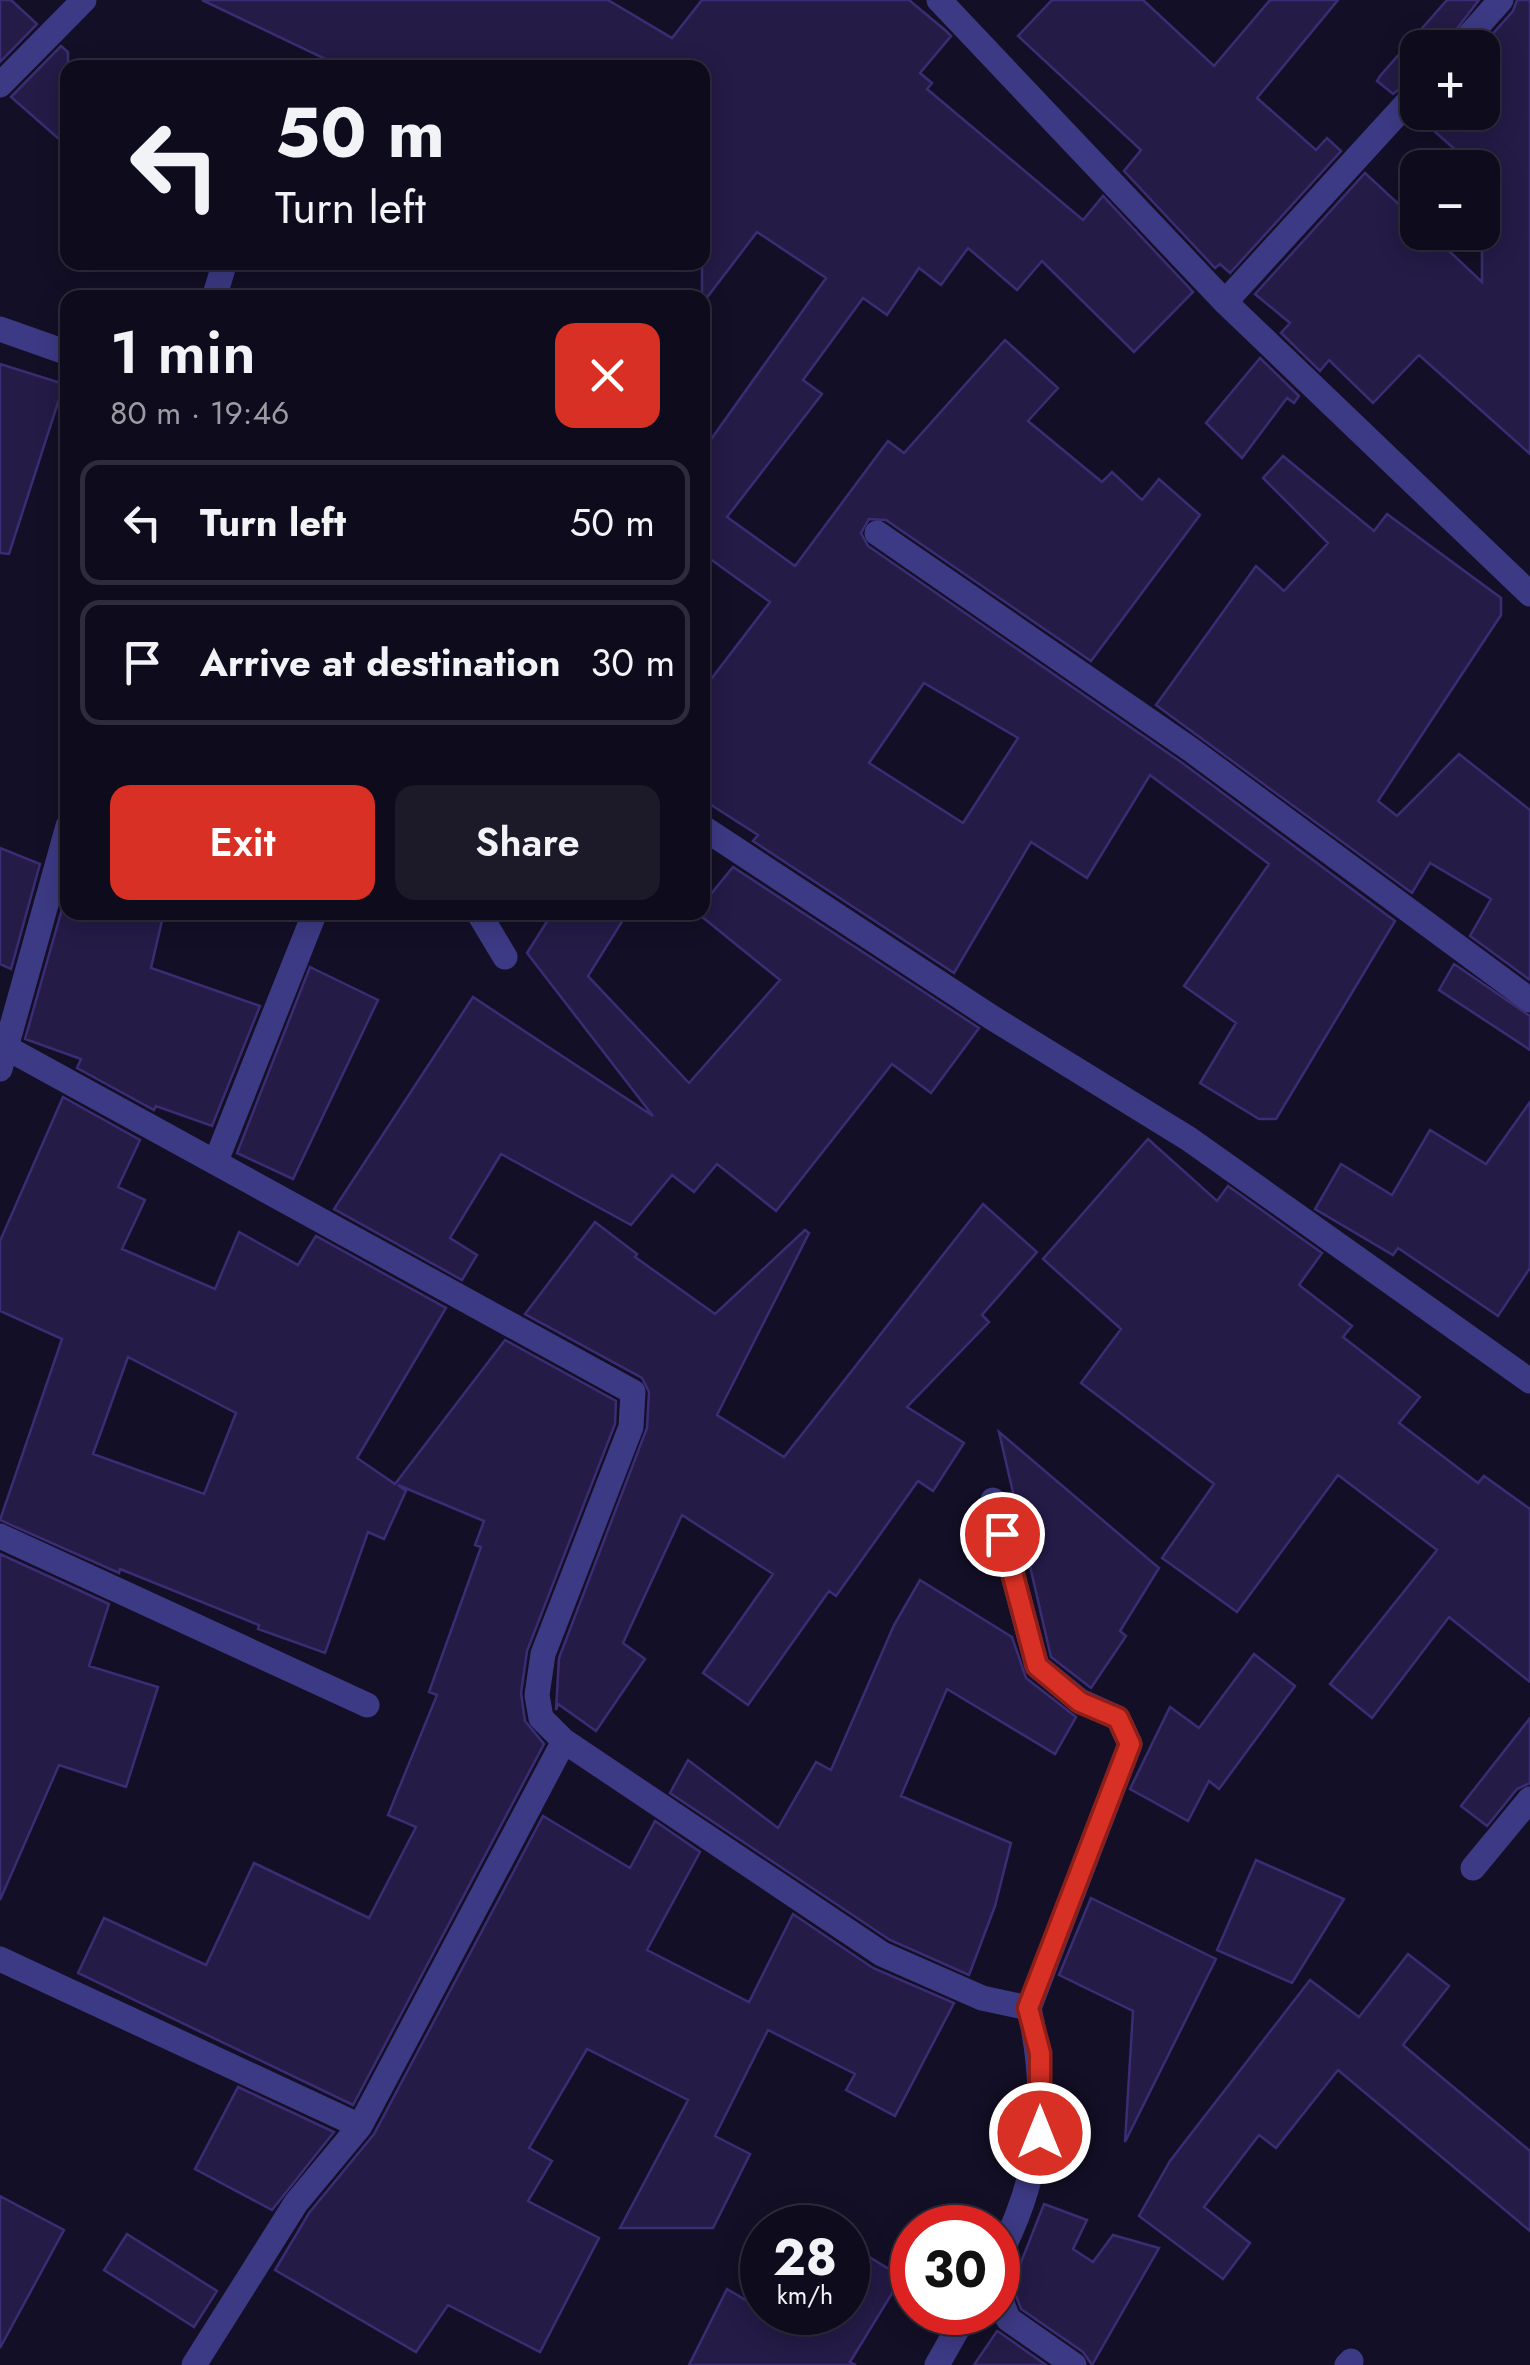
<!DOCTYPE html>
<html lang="en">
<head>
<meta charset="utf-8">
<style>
	body { margin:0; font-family:Jost,sans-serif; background:#1c1929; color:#f1f3f6; height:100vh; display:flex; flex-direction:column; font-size:38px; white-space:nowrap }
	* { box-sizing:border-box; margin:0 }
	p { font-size:32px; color:#9b9ba3 }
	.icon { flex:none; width:55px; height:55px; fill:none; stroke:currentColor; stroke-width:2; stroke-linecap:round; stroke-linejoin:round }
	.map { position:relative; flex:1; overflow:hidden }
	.panel { position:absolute; left:60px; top:290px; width:650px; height:630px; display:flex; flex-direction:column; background:#0e0b1c; border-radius:20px; box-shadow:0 5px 25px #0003,0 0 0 2px #2e2b3b }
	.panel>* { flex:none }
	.hud { position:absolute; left:60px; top:60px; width:650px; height:210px; border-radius:20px; box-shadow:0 5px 25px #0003,0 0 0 2px #2e2b3b; background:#0e0b1c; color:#f1f3f6; overflow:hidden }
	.controls { position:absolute; left:1400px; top:30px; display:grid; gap:20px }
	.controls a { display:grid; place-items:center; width:100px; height:100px; border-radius:20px; background:#0e0b1c; box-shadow:0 5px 25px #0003,0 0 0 2px #2e2b3b; font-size:50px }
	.speed { position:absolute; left:740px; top:2205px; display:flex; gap:20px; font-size:50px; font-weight:700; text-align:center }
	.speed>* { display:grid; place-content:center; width:130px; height:130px; border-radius:50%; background:#0e0b1c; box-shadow:0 5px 25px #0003,0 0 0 2px #2e2b3b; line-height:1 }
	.speed small { font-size:25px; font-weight:400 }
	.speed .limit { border:15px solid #d22; background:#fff; color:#111 }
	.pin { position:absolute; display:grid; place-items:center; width:85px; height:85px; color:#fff; margin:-42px; border:5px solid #fff; border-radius:50%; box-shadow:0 2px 10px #0007 }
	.me { position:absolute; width:110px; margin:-55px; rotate:0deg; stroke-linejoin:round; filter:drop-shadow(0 0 8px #0008) }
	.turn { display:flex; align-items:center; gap:35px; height:210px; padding:0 50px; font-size:45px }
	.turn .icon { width:130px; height:130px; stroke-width:2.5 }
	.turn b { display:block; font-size:70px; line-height:85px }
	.round { display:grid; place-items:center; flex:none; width:105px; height:105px; border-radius:20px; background:#1c1929 }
	.headline { display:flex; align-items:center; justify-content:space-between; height:170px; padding:0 50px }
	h1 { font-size:60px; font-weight:600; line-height:75px }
	.button { display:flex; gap:20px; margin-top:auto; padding:20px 50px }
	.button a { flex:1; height:115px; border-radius:20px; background:#d93025; color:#fff; font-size:40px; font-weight:600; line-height:115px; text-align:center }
	.button a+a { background:#1c1929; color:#f1f3f6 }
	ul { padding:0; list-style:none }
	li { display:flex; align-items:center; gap:30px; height:125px; margin:0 20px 15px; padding:0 30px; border:5px solid #2e2b3b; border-radius:20px }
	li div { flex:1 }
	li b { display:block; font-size:38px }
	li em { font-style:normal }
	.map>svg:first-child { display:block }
</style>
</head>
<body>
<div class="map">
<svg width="1530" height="2365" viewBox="0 0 1530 2365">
	<rect width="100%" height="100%" fill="#130f26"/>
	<path fill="#241b47" stroke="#3b2d73" stroke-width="2.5" fill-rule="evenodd" d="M 0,0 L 11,0 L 37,24 L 0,62 Z
		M 202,0 L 608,0 L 672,38 L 702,0 L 909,0 L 945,30 L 951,36 L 920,73 L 932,83 L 927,89 L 1083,220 L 1103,196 L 1193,292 L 1134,352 L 1042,261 L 1017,290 L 968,248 L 941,285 L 919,268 L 887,315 L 863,298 L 803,380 L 822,394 L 727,517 L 795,566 L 888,441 L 904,453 L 1005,340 L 1058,388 L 1028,421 L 1102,482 L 1112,472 L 1142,500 L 1159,479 L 1200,515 L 1091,661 L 886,520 L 869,519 L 861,533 L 868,546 L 1181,762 L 1395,921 L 1276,1119 L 1259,1119 L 1200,1083 L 1236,1023 L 1184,986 L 1269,864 L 1150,775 L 1087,878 L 1031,842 L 954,973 L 753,841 L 758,835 L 702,799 L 702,691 L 770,602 L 702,553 L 702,452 L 826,278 L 757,232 L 702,304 L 702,68 L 344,68 ZM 924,683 L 1018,738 L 963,823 L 869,763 Z
		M 1052,0 L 1143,0 L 1214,66 L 1270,0 L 1338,0 L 1257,98 L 1316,150 L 1327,138 L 1341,151 L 1230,273 L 1220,264 L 1215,268 L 1124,171 L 1141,150 L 1018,36 Z
		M 1447,0 L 1479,0 L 1442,48 L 1418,48 L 1418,75 L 1393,94 L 1377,81 L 1380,76 Z
		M 1517,0 L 1530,0 L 1530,454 L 1419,355 L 1373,403 L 1329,360 L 1320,371 L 1281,333 L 1290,323 L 1255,294 L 1365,173 L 1418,222 L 1418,232 L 1429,232 L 1482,282 L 1482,168 L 1476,168 L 1417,116 L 1482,112 L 1480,48 L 1513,11 Z
		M 61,46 L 68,52 L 68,147 L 11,97 Z
		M 1260,358 L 1299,396 L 1294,403 L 1287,398 L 1242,458 L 1206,423 Z
		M 0,364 L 64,384 L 9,554 L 0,553 Z
		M 1283,456 L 1374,531 L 1387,514 L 1501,598 L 1501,615 L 1378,801 L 1397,816 L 1459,754 L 1530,810 L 1530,980 L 1470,936 L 1491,899 L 1430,863 L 1412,893 L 1156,705 L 1256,566 L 1284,591 L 1328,543 L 1263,478 Z
		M 0,848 L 40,864 L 11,969 L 0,964 Z
		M 733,867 L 979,1028 L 931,1093 L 892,1064 L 776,1211 L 717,1164 L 694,1192 L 672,1175 L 631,1225 L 501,1154 L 450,1238 L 477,1255 L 462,1280 L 334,1209 L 473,997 L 653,1116 L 527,953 L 553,912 L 628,912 L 588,976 L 689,1083 L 780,980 L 696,912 L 702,912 L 702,905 Z
		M 68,888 L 68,912 L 164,912 L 151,968 L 260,1006 L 212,1126 L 156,1106 L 154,1110 L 77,1068 L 81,1059 L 25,1039 Z
		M 1454,964 L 1530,1016 L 1530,1050 L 1439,990 Z
		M 310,967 L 378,1000 L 293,1179 L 237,1153 Z
		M 63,1097 L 140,1140 L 118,1187 L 145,1200 L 122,1249 L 215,1289 L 239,1232 L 298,1265 L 316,1236 L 446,1308 L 357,1458 L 395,1484 L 505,1340 L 616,1401 L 615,1424 L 527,1651 L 521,1693 L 525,1721 L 544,1744 L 353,2105 L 78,1973 L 104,1918 L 206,1965 L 254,1863 L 369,1918 L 416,1827 L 388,1815 L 437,1695 L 429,1692 L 481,1547 L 475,1545 L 484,1521 L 398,1485 L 406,1491 L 384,1539 L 368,1532 L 325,1653 L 258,1629 L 259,1625 L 120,1569 L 119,1573 L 0,1520 L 62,1339 L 0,1311 L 0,1241 ZM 128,1357 L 236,1413 L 204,1494 L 93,1454 Z
		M 1530,1102 L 1530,1268 L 1498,1316 L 1398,1248 L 1393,1255 L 1315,1209 L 1341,1164 L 1392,1195 L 1430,1130 L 1486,1164 Z
		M 1148,1139 L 1217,1201 L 1228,1186 L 1322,1253 L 1299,1285 L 1352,1326 L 1343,1337 L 1420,1397 L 1399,1423 L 1478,1483 L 1484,1476 L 1530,1509 L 1530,1682 L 1449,1617 L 1372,1718 L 1330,1684 L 1437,1550 L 1338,1475 L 1237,1612 L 1162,1558 L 1214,1484 L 1081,1383 L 1121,1329 L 1043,1259 Z
		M 983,1204 L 1037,1252 L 982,1315 L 989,1322 L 907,1407 L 964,1443 L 933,1491 L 918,1481 L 836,1596 L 829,1591 L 748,1705 L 703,1673 L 773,1574 L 682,1515 L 623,1643 L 645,1659 L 596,1731 L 558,1704 L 556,1710 L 559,1658 L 647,1428 L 649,1392 L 642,1378 L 525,1314 L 595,1222 L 637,1254 L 635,1257 L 715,1314 L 805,1230 L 809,1233 L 717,1415 L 784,1457 Z
		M 999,1432 L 1159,1568 L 1120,1631 L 1126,1636 L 1091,1688 L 1051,1657 Z
		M 0,1554 L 109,1604 L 89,1666 L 158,1687 L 126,1787 L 59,1765 L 0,1900 Z
		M 920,1580 L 1012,1637 L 1026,1678 L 1076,1717 L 1055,1754 L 947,1689 L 901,1796 L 1011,1843 L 995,1906 L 969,1975 L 890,1940 L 670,1793 L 688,1760 L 778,1828 L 816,1762 L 831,1770 L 894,1625 Z
		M 1254,1654 L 1295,1686 L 1219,1789 L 1209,1781 L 1188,1821 L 1130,1789 L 1170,1707 L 1199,1728 Z
		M 1530,1718 L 1530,1783 L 1517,1789 L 1487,1826 L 1461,1806 Z
		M 543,1816 L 630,1868 L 655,1821 L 700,1852 L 647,1950 L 749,2002 L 793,1914 L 873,1968 L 954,2003 L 895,2116 L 846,2090 L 855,2074 L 768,2030 L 715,2136 L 750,2154 L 713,2228 L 620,2228 L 688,2100 L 587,2049 L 529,2148 L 552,2161 L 528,2201 L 599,2238 L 540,2352 L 448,2305 L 416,2352 L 275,2270 L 309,2213 L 374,2134 Z
		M 1256,1860 L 1344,1899 L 1292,1983 L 1217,1950 Z
		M 1091,1898 L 1216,1959 L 1125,2142 L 1133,2011 L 1059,1975 Z
		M 1408,1954 L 1449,1986 L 1403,2045 L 1530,2151 L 1530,2231 L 1338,2070 L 1276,2148 L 1259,2135 L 1204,2207 L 1250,2243 L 1223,2279 L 1139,2216 L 1170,2161 L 1310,1980 L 1359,2017 Z
		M 238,2087 L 334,2132 L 272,2210 L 195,2169 Z
		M 0,2196 L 64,2230 L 0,2348 Z
		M 1044,2204 L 1087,2220 L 1073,2249 L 1093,2262 L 1113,2235 L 1159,2248 L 1092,2365 L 1083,2352 L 1021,2309 L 1012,2285 Z
		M 127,2234 L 217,2291 L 194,2327 L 104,2270 Z
		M 848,2244 L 902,2277 L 850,2362 L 856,2365 L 689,2365 L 727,2289 L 779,2320 L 783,2312 L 848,2312 Z
		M 997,2331 L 999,2332 L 1046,2365 L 974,2365 Z"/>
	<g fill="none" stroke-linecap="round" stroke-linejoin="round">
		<path stroke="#3d3a85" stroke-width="25" d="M 939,0 L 1225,302 L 1530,594
			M 1458,48 L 1501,0
			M 0,85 L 84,0
			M 214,298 L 225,262
			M 1225,302 L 1418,91
			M 0,329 L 68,353
			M 877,533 L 1190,749 L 1530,1000
			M 702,827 L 991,1017 L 1189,1139 L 1530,1381
			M 478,912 L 505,957
			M 7,1048 L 633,1392 L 631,1427 L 543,1654 L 537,1695 L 541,1718 L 564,1741 L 882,1954 L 982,1998 L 1029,2008 C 1050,2098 1041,2176 998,2258
			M 0,1069 L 68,826
			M 216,1161 L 315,912
			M 993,1500 L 1037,1666 L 1080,1701 L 1118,1718 L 1130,1744 L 1029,2008
			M 0,1536 L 367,1705
			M 1473,1868 L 1530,1799
			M 0,1959 L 360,2126
			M 998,2292 L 1008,2319 L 1074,2365
			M 194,2365 L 296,2203 L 360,2126 L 564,1741
			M 937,2365 L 967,2312
			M 1347,2365 L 1351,2361"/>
	</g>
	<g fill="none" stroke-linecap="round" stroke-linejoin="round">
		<defs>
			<path id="route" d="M 1002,1534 L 1037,1666 L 1080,1702 L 1118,1718 L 1130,1744 L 1028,2008 L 1040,2053 L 1040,2133"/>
		</defs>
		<use href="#route" stroke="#8d1f18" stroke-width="25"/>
		<use href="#route" stroke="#d93025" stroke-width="18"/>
	</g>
</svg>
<div class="controls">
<a>+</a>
<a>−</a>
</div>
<div class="speed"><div>28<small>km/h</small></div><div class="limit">30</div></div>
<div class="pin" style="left:1002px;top:1534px;background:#d93025"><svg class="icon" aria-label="arrive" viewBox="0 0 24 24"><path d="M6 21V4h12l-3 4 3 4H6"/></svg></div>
<svg class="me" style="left:1040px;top:2133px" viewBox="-20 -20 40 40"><circle r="17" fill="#d93025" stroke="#fff" stroke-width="3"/><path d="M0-11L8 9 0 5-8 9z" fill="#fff"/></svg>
<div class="hud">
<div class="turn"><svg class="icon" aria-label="left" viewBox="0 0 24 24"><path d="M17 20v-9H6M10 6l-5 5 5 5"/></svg><div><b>50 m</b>Turn left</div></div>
</div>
<section class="panel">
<div class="headline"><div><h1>1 min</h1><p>80 m · 19:46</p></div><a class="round" style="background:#d93025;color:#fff"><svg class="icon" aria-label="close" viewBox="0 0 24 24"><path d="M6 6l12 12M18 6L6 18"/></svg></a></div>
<ul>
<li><svg class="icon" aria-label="left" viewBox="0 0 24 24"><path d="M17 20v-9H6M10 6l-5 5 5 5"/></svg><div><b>Turn left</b></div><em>50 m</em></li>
<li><svg class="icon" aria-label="arrive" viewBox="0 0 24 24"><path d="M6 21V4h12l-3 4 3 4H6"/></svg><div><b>Arrive at destination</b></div><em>30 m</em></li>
</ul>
<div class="button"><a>Exit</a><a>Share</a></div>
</section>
</div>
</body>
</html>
